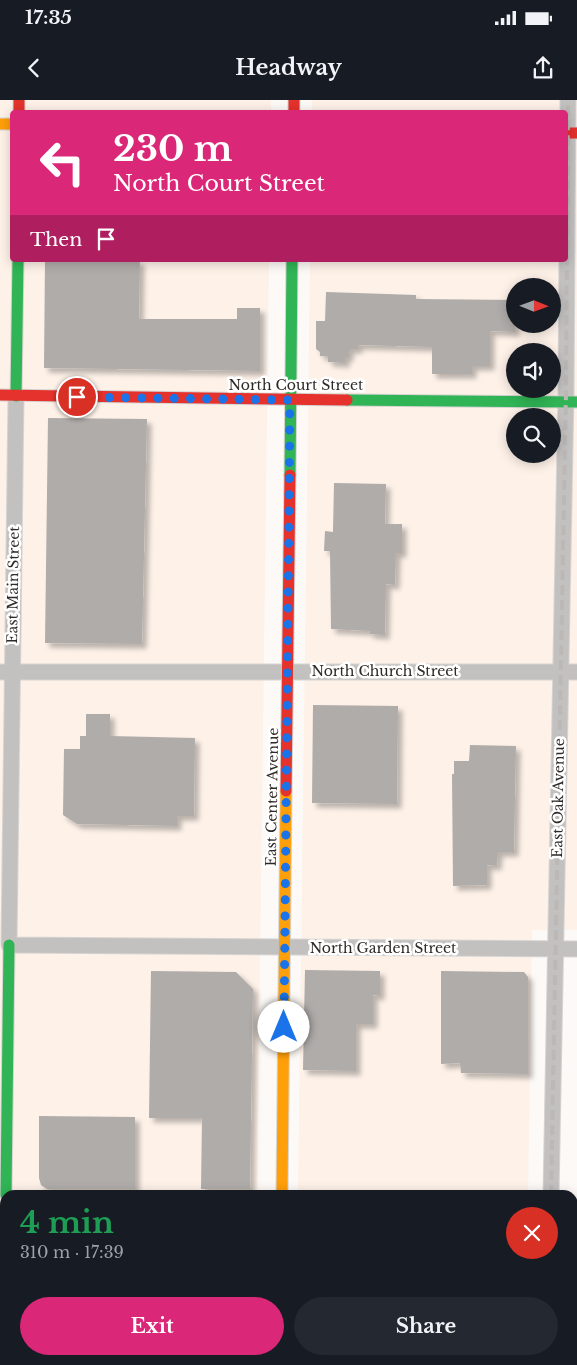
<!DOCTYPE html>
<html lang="en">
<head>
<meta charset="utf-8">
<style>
	body { margin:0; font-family:"Libre Baskerville",serif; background:#242831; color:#f1f3f6; height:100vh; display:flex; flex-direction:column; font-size:19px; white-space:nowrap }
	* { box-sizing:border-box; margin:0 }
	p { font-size:16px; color:#9ea1a6 }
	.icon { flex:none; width:28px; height:28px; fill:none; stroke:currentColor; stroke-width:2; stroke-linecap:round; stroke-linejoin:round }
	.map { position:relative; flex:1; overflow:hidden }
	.side { position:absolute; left:0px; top:1090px; width:578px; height:175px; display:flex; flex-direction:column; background:#171b24; border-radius:15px 15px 0 0; box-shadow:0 2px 12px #0003 }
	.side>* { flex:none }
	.hud { position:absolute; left:10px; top:10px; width:558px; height:152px; border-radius:5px; box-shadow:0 2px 12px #0003; background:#db2777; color:#fff; overflow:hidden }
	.needle { width:32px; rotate:91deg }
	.controls { position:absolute; left:506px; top:178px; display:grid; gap:10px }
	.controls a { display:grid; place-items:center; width:55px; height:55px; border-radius:50%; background:#171b24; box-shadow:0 2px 12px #0003; font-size:25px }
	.pin { position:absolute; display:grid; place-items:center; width:42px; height:42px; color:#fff; margin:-21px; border:2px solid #fff; border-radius:50%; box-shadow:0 1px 5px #0007 }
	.me { position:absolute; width:55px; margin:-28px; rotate:0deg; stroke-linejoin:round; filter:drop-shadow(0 0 4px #0008) }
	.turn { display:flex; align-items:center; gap:18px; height:105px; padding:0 20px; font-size:22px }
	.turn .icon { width:65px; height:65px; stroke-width:2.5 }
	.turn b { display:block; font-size:35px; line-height:42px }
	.then { display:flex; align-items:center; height:48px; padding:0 20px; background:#0003; gap:10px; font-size:19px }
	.round { display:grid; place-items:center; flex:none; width:52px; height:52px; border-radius:26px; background:#242831 }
	.overview { display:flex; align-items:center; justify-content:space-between; height:85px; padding:0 20px }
	h1 { font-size:30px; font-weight:700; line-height:38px; color:#1e9e55 }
	.action { display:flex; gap:10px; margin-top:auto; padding:10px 20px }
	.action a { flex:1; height:58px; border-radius:30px; background:#db2777; color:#fff; font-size:20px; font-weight:700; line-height:58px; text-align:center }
	.action a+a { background:#242831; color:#f1f3f6 }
	.status { display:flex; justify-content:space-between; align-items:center; height:35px; padding:0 25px; background:#171b24; direction:ltr }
	.status svg { height:14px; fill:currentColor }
	header { display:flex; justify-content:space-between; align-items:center; height:65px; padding:0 20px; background:#171b24; font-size:22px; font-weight:700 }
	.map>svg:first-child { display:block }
</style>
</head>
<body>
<div class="status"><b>17:35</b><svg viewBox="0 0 49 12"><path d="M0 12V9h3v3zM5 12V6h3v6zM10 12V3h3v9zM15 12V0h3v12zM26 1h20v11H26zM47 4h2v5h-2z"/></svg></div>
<header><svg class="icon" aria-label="back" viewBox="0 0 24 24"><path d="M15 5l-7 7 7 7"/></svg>Headway<svg class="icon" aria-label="share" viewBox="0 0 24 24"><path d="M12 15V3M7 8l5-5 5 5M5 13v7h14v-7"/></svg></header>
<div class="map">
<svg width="577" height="1265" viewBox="0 0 577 1265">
	<defs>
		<filter id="shadow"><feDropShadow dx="4.5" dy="4.5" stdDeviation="2.5" flood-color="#0004"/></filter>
	</defs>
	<rect width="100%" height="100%" fill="#fcf9f6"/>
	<path fill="#fdf1e8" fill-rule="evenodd" d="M 0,0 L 271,0 L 271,12 L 12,12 L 12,160 L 269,160 L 257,1095 L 5,1095 L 5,1260 L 255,1260 L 255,1265 L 0,1265 Z
		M 312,0 L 577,0 L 577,830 L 532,830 L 528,1095 L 298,1095 L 310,160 L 565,160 L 565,12 L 312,12 ZM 515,186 L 552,186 L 552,224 L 515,224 ZM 515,251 L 552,251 L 552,289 L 515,289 ZM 515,316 L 552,316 L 552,354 L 515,354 Z
		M 296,1260 L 525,1260 L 525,1265 L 296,1265 Z"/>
	<path fill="#b0acaa" filter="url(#shadow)" d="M 45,160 L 140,160 L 139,219 L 237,219 L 237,208 L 260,208 L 260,271 L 44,268 Z
		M 326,192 L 416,195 L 416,199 L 515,200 L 515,232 L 490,231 L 490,266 L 472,266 L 472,274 L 432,274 L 432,247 L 358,245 L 358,249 L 349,249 L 349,257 L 345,257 L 345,263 L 328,262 L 328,256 L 320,256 L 320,252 L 316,249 L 316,221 L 325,221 Z
		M 48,318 L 147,319 L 142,544 L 45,543 Z
		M 334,383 L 386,384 L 385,424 L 402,424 L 402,453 L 396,453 L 395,485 L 386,484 L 385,535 L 369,534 L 370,531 L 331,529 L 330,451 L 324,451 L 325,431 L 333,432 Z
		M 313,605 L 398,606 L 397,704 L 312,703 Z
		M 86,614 L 110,614 L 110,636 L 195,638 L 194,716 L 177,716 L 177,726 L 77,724 L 63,715 L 64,649 L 80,649 L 80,636 L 86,636 Z
		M 470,645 L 516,646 L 514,752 L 498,752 L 497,766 L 487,765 L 487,785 L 453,786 L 452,674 L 454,674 L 454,661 L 469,661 Z
		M 305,870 L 380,871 L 380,896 L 373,895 L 373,924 L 356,924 L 356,971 L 303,970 Z
		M 151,871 L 236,872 L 253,889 L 250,1089 L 201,1089 L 202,1018 L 149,1018 Z
		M 441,871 L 524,872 L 528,877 L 528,974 L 461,973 L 460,963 L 441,964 Z
		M 39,1016 L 135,1017 L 135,1089 L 47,1089 L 41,1085 L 39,1078 Z"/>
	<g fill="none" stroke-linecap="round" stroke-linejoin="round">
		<defs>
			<path id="street" d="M 16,296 L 9,845 L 577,849
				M 0,572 L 577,572
				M 551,1095 L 566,293 L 568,0
				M 0,1118 L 5,1118
				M 572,1123 L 577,1123
				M 549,1265 L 549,1260"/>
			<path id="fast" d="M 16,296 L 18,160
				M 347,300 L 577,302
				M 290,375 L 292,160
				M 6,1095 L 9,845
				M 280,1260 L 280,1265"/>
			<path id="slow" d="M 0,24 L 12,24
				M 282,1095 L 286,691"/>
			<path id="jam" d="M 19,0 L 19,12
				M 294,0 L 294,12
				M 565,33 L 577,33
				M 0,295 L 347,300
				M 286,691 L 290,375
				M 4,1265 L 5,1166"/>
		</defs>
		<use href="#street" stroke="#d6d4d2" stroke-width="17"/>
		<use href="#fast" stroke="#d6d4d2" stroke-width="13"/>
		<use href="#slow" stroke="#d6d4d2" stroke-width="13"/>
		<use href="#jam" stroke="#d6d4d2" stroke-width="13"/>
		<use href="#street" stroke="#c3c1c0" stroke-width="15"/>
		<use href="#fast" stroke="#30b455" stroke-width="11"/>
		<use href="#slow" stroke="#ff9f0a" stroke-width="11"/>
		<use href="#jam" stroke="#e5322d" stroke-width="11"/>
		<path stroke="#bbb8b6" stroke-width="4" stroke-dasharray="10 5" stroke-linecap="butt" d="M 551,1095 L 566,293 L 568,0
			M 549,1265 L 549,1260"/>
	</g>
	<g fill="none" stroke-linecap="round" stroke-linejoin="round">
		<path stroke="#1a73e8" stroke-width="9" stroke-dasharray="0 16.2" d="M 77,297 L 290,300 L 284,927"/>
	</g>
	<g text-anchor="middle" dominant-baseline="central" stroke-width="5" stroke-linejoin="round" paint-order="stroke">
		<g font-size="14" fill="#2f2a27" stroke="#fff">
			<text x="296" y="285">North Court Street</text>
			<text transform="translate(13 485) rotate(-89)">East Main Street</text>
			<text x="385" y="571">North Church Street</text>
			<text transform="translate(272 697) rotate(-89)">East Center Avenue</text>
			<text transform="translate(558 698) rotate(-89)">East Oak Avenue</text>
			<text x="383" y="848">North Garden Street</text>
		</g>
	</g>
</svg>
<div class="controls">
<a><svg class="needle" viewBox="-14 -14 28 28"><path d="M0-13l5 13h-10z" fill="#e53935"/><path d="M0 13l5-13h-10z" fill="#9ea1a6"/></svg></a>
<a><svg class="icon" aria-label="sound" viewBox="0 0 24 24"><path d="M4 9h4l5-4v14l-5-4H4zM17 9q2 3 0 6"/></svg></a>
<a><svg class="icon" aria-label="search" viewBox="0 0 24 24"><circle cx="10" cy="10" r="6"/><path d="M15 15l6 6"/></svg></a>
</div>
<div class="pin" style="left:77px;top:297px;background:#d93025"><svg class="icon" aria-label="arrive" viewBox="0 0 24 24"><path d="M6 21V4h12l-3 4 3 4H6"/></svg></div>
<svg class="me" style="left:284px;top:927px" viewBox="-20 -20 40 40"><circle r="19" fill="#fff"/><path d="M0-13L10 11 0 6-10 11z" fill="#1a73e8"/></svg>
<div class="hud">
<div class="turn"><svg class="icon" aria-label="left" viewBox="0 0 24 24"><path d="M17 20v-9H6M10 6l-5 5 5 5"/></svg><div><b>230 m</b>North Court Street</div></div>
<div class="then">Then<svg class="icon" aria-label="arrive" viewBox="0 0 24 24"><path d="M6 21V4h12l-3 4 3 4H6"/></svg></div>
</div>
<section class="side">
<div class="overview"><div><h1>4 min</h1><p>310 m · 17:39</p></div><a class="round" style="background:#d93025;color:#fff"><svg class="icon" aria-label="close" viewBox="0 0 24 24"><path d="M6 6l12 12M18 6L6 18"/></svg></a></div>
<div class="action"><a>Exit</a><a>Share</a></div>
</section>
</div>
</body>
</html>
